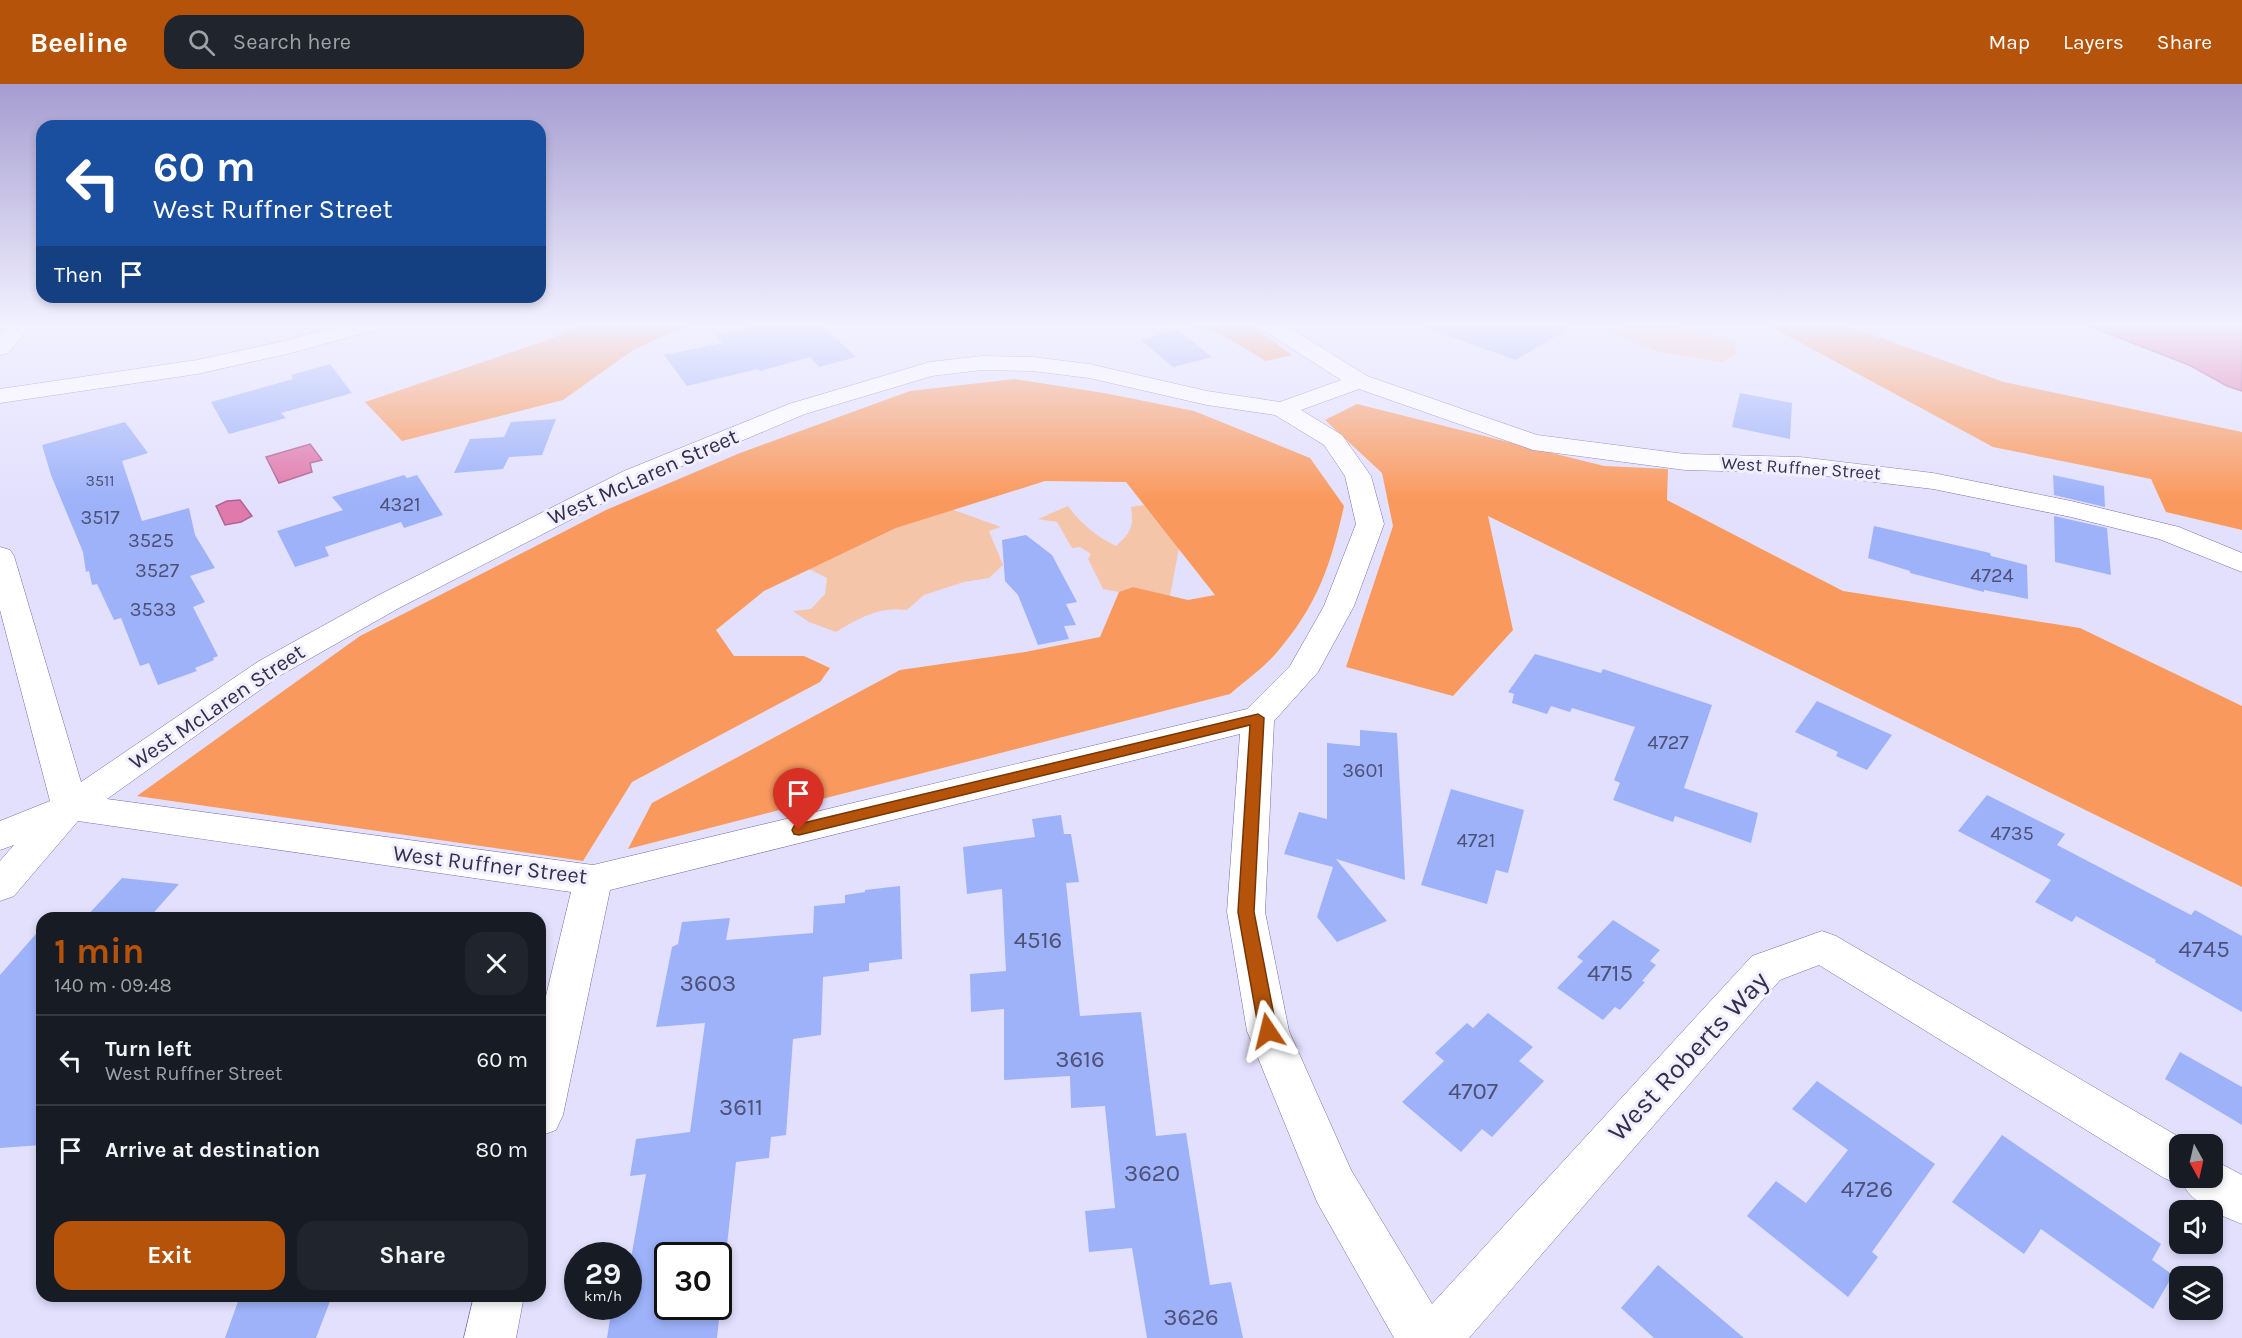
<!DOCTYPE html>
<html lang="en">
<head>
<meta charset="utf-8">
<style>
	body { margin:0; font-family:Karla,sans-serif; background:#20242c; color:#f1f3f6; height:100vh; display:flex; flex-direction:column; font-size:22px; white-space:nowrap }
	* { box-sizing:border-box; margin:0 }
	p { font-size:20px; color:#9ea1a6 }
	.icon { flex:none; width:33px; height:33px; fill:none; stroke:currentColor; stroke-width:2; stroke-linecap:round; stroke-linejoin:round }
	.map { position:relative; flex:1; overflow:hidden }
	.panel { position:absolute; left:36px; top:828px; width:510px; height:390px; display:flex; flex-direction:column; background:#171b24; border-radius:18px; box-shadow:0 3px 9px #0003 }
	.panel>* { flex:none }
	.top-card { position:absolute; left:36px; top:36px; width:510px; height:183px; border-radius:18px; box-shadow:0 3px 9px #0003; background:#1a4fa0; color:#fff; overflow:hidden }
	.needle { width:39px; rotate:172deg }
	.fabs { position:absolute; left:2169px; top:1050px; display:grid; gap:12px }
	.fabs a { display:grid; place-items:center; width:54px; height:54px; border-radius:12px; background:#171b24; box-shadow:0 3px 9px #0003; font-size:30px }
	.speed { position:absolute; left:564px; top:1158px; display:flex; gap:12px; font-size:30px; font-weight:700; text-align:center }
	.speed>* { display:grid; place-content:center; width:78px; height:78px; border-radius:50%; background:#171b24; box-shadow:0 3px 9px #0003; line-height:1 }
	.speed small { font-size:15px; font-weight:400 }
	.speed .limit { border:3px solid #111; border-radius:9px; background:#fff; color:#111 }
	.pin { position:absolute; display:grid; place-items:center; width:51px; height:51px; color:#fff; margin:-62px -26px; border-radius:50% 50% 50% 0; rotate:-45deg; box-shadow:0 0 6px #0007 }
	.pin .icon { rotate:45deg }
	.me { position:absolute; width:66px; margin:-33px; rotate:350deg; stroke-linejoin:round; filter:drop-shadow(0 0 4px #0008) }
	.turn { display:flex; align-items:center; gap:21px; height:126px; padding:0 18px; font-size:27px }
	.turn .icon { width:78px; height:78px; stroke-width:2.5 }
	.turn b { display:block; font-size:42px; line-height:51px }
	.then { display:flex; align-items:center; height:57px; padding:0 18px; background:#0003; gap:12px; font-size:22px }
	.round { display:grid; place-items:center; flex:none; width:63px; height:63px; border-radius:18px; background:#20242c }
	.headline { display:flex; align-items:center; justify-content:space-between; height:102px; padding:0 18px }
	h1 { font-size:36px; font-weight:700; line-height:45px; color:#b45309 }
	.button { display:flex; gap:12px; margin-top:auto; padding:12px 18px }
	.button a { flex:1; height:69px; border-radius:18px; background:#b45309; color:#fff; font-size:24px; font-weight:700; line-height:69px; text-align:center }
	.button a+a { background:#20242c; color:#f1f3f6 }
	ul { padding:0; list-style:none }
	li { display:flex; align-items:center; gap:18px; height:90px; padding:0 18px; border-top:2px solid #363941 }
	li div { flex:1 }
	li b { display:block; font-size:22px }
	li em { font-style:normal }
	header { display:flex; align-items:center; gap:36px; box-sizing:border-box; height:84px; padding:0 30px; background:#b45309; color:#fff }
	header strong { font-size:28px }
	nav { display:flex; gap:33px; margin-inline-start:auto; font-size:21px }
	.search { width:420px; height:54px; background:#20242c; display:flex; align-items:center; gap:15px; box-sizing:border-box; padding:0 21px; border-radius:18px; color:#9ea1a6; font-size:22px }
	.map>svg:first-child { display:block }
</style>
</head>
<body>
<header>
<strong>Beeline</strong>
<div class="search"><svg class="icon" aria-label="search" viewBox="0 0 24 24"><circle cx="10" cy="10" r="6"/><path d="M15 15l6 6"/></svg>Search here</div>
<nav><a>Map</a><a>Layers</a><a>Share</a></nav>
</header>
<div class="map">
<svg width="2242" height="1254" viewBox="0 0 2242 1254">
	<rect width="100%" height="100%" fill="#e3e0fe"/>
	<path fill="#f5c5aa" d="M 1666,240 L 1735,257 L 1736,270 L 1723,278 L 1660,268 L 1612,249 L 1633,241 Z
		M 1144,421 L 1179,464 L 1170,512 L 1133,503 L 1119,508 L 1103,505 L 1088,475 L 1091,470 L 1080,463 L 1072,464 L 1057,438 L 1038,435 L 1068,422 C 1080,439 1097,453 1116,462 C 1131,448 1134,443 1131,423 Z
		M 951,425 L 1001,443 L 989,447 L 1003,481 L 989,494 L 964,498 L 924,511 L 907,526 C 880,522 859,534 836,548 L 809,538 L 793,527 L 811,525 L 825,510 L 827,494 L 809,485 L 896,444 Z"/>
	<path fill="#fa995d" d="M 583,240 L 691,240 L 633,266 L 563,316 L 402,357 L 365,318 L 545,257 Z
		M 1183,240 L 1248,240 L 1292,271 L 1266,277 L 1222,251 Z
		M 1766,240 L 1842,240 L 2004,298 L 2242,348 L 2242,446 L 2166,428 L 2151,395 L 1993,363 Z
		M 1015,295 L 1104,309 L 1194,327 L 1310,374 L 1344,422 C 1331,480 1318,520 1278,567 C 1265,583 1246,596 1230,610 L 628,765 L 652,719 L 900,586 L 1025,568 L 1100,553 L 1119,508 L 1133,503 L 1188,516 L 1215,511 L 1126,398 L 1045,397 L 896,444 L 764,507 L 716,546 L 734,572 L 804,572 L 830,584 L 820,598 L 632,698 L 583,777 L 137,712 L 360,552 L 606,426 L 740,369 L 910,307 Z
		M 1357,320 L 1604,382 L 1668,385 L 1667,416 L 1843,507 L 2080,544 L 2242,622 L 2242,803 L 1488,432 L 1513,546 L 1453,612 L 1346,583 L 1393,442 L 1382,389 L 1325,336 Z"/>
	<path fill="#e17aac" stroke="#ad6490" stroke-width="1.5" d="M 2084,240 L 2242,240 L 2242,307 L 2227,302 L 2189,281 Z
		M 310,360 L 322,376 L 310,379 L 312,388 L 279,399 L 266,373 Z
		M 240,416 L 252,432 L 241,438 L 225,441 L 216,422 L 227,417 Z"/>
	<path fill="#9db2f9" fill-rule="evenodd" d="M 763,240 L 821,240 L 856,273 L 819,283 L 810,273 L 760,287 L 758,285 L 687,302 L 664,271 L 723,259 L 716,251 Z
		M 1427,240 L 1576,240 L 1516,276 L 1426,244 Z
		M 1176,245 L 1212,273 L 1173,283 L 1141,256 Z
		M 330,280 L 352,309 L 281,329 L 286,334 L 229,350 L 211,318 L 293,295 L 291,291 Z
		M 1740,309 L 1792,319 L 1790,355 L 1732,343 Z
		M 556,335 L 542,371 L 509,373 L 503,385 L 454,389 L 470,355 L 504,353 L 511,338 Z
		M 125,338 L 148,369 L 122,377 L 142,437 L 189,424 L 195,451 L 215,484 L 190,492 L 205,518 L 193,523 L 218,572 L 213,574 L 214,576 L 195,584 L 197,587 L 158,601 L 149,579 L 140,582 L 121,534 L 114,536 L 97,500 L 92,501 L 89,487 L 86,488 L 83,468 L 51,391 L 42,361 Z
		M 404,391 L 407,394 L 417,391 L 443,431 L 404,444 L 401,438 L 325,463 L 329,472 L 295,483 L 277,447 L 343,426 L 332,413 Z
		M 2053,391 L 2104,402 L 2105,423 L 2054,411 Z
		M 2054,432 L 2107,444 L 2111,491 L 2055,478 Z
		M 1874,442 L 1990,469 L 1991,472 L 2027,481 L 2028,515 L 1984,506 L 1984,508 L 1910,489 L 1910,487 L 1868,474 Z
		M 1026,451 L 1052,471 L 1077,518 L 1066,520 L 1076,541 L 1064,542 L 1069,555 L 1038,561 L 1018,511 L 1005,497 L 1002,456 Z
		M 1535,570 L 1601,589 L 1603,585 L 1712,621 L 1684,704 L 1758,729 L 1751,759 L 1675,732 L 1673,738 L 1613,716 L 1620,699 L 1614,696 L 1635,643 L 1572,624 L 1570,628 L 1551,622 L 1547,630 L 1512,619 L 1514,610 L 1508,608 Z
		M 1817,617 L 1892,651 L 1867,686 L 1836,672 L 1838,668 L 1795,648 Z
		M 1360,646 L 1397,649 L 1405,796 L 1336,775 L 1387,837 L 1337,858 L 1317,833 L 1333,783 L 1284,770 L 1299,728 L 1327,735 L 1327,659 L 1360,662 Z
		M 1451,705 L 1524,726 L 1508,789 L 1496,786 L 1487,820 L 1421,801 Z
		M 1987,711 L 2065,750 L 2057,761 L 2191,831 L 2195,826 L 2242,852 L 2242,928 L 2155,878 L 2156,876 L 2076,832 L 2072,838 L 2035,818 L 2051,796 L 1958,747 Z
		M 1061,731 L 1064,750 L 1071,750 L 1079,798 L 1066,799 L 1080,932 L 1141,928 L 1156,1052 L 1186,1049 L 1210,1201 L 1231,1198 L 1243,1254 L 1147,1254 L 1132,1164 L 1089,1168 L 1085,1127 L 1115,1124 L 1105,1022 L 1071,1024 L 1070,992 L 1004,996 L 1004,925 L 971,928 L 970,890 L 1006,887 L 1002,805 L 967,810 L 963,763 L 1035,753 L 1032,735 Z
		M 122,794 L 179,800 L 149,834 L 85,834 Z
		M 900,802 L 902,875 L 869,879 L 869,887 L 823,893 L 821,951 L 793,955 L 786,1051 L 771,1053 L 769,1074 L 736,1078 L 717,1254 L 607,1254 L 612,1222 L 628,1222 L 628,1191 L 646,1090 L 630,1092 L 636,1055 L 690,1048 L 705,939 L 656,943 L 672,863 L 678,860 L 682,838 L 730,834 L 726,856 L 813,849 L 814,822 L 845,819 L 845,811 L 865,808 L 865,806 ZM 668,1172 L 718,1172 L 718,1222 L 668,1222 Z
		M 1613,836 L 1660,866 L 1650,877 L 1656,881 L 1642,897 L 1645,898 L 1620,926 L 1615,923 L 1603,936 L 1557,904 L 1583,877 L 1577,873 Z
		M 42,843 L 42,1061 L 0,1064 L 0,891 Z
		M 1488,929 L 1533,963 L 1519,977 L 1544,997 L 1492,1053 L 1482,1045 L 1461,1068 L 1402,1018 L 1444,977 L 1435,969 L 1467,939 L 1473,944 Z
		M 2180,968 L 2242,1003 L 2242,1041 L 2165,995 Z
		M 1817,997 L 1935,1080 L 1872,1168 L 1878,1173 L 1848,1213 L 1747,1132 L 1776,1097 L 1806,1119 L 1848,1066 L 1792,1025 Z
		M 2002,1051 L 2161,1160 L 2152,1176 L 2173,1191 L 2153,1225 L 2041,1145 L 2024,1170 L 1952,1118 Z
		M 1658,1181 L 1744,1254 L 1654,1254 L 1621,1224 Z
		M 240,1212 L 332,1212 L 316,1254 L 225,1254 Z"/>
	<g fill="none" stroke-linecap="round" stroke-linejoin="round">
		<defs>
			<path id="minor" d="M 10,240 L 32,240 L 8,269 L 0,271 L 0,250 Z
				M 348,240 L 382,240 L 379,245 L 291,269 L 197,290 L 0,319 L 0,305 L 197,276 L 280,258 Z
				M 1259,240 L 1284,240 L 1367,292 L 1537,351 L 1685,370 L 1800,373 L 1933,389 L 2071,417 L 2179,443 L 2242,469 L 2242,488 L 2159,455 L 2071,433 L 1933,405 L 1800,389 L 1685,386 L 1533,366 L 1359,305 L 1301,326 L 1342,351 L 1371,392 L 1384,440 L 1354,522 L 1318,588 L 1274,637 L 1265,828 L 1289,947 L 1351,1086 L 1432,1220 L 1752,872 L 1822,847 L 1836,852 L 2191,1060 L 2180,1060 L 2180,1094 L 2212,1094 L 2212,1075 L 2242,1091 L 2242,1140 C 2222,1132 2192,1120 2183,1100 L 2180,1101 L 2164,1094 L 1819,881 L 1780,896 L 1469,1254 L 1394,1254 L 1317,1118 L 1247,947 L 1227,828 L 1240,650 L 610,806 L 563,1031 L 556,1046 L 540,1052 L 540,937 L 571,808 L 78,737 L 14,812 L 0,817 L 0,777 L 14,761 L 0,766 L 0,737 L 50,717 L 0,526 L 0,463 L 10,466 L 14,472 L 81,698 L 259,577 L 377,512 L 624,387 L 789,320 L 930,278 L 982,272 L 1032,273 L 1089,280 L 1207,307 L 1280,318 L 1341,296 L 1262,245 ZM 982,286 L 1032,287 L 1089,294 L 1207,321 L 1275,331 L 1324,361 L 1345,392 L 1356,440 L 1324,522 L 1290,582 L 1247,625 L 593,781 L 107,715 L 281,591 L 399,524 L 642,399 L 805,330 L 932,292 Z
				M 474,1212 L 524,1212 L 516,1254 L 464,1254 Z"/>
		</defs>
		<use href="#minor" stroke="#786bb0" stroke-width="1"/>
		<use href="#minor" fill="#fff" fill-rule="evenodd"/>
	</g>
	<linearGradient id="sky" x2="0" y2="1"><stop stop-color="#a59dd0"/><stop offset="0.58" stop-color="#f2f1ff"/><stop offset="1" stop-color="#f2f1ff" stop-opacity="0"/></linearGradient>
	<rect width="2242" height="415" fill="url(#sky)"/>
	<path fill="#b45309" stroke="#753606" stroke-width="1.5" d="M 1258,630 L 1264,634 L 1254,828 L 1277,947 L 1274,952 L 1268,954 L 1262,952 L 1259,947 L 1238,828 L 1250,641 L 799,751 L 794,750 L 792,746 L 794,742 L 799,740 Z"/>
	<g text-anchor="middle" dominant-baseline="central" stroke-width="6" stroke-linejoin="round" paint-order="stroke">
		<g font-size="16" fill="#4e5078">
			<text x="100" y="396">3511</text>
		</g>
		<g font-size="18" fill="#342f4d" stroke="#f1effe">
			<text transform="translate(1801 384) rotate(4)">West Ruffner Street</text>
		</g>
		<g font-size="20" fill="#4e5078">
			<text x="400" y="420">4321</text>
			<text x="100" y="433">3517</text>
			<text x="151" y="456">3525</text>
			<text x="157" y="486">3527</text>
			<text x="1992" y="491">4724</text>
			<text x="153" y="525">3533</text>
			<text x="1668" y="658">4727</text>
			<text x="1363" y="686">3601</text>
			<text x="2012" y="749">4735</text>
			<text x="1476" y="756">4721</text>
		</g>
		<g font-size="22" fill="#342f4d" stroke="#f1effe">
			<text transform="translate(643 393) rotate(-24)">West McLaren Street</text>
			<text transform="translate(217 623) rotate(-34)">West McLaren Street</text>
			<text transform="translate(490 781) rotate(7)">West Ruffner Street</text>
		</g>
		<g font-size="24" fill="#4e5078">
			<text x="1038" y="856">4516</text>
			<text x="2204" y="865">4745</text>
			<text x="1610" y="889">4715</text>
			<text x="708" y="899">3603</text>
			<text x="1080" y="975">3616</text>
			<text x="1473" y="1007">4707</text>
			<text x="741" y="1023">3611</text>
			<text x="1152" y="1089">3620</text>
			<text x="1867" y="1105">4726</text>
			<text x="1191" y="1233">3626</text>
		</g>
		<g font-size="27" fill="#342f4d" stroke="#f1effe">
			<text transform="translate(1688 972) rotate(-47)">West Roberts Way</text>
		</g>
	</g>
</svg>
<div class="fabs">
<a><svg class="needle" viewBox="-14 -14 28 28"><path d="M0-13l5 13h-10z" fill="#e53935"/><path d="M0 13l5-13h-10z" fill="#9ea1a6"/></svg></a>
<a><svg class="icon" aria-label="sound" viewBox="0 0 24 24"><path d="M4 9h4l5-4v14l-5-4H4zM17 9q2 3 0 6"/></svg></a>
<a><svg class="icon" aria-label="layers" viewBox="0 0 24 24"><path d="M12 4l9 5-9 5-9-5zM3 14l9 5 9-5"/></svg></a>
</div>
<div class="speed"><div>29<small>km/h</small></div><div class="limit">30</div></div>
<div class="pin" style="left:799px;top:746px;background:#d93025"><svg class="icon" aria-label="arrive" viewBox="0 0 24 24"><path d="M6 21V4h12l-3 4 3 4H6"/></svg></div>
<svg class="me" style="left:1268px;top:947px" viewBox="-20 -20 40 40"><path d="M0-17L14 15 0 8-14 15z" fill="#b45309" stroke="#fff" stroke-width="4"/></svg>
<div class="top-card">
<div class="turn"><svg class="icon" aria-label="left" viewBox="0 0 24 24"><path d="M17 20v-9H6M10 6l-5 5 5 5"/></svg><div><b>60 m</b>West Ruffner Street</div></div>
<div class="then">Then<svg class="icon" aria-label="arrive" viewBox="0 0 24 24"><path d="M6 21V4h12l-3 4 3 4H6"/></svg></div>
</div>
<section class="panel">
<div class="headline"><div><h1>1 min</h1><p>140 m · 09:48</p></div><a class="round"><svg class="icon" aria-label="close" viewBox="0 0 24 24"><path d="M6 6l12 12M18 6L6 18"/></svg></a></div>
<ul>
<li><svg class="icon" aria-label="left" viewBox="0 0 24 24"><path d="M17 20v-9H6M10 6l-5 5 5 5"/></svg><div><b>Turn left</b><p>West Ruffner Street</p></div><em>60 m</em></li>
<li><svg class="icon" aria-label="arrive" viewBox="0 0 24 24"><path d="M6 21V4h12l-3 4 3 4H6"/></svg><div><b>Arrive at destination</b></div><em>80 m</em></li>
</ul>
<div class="button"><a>Exit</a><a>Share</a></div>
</section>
</div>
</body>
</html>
